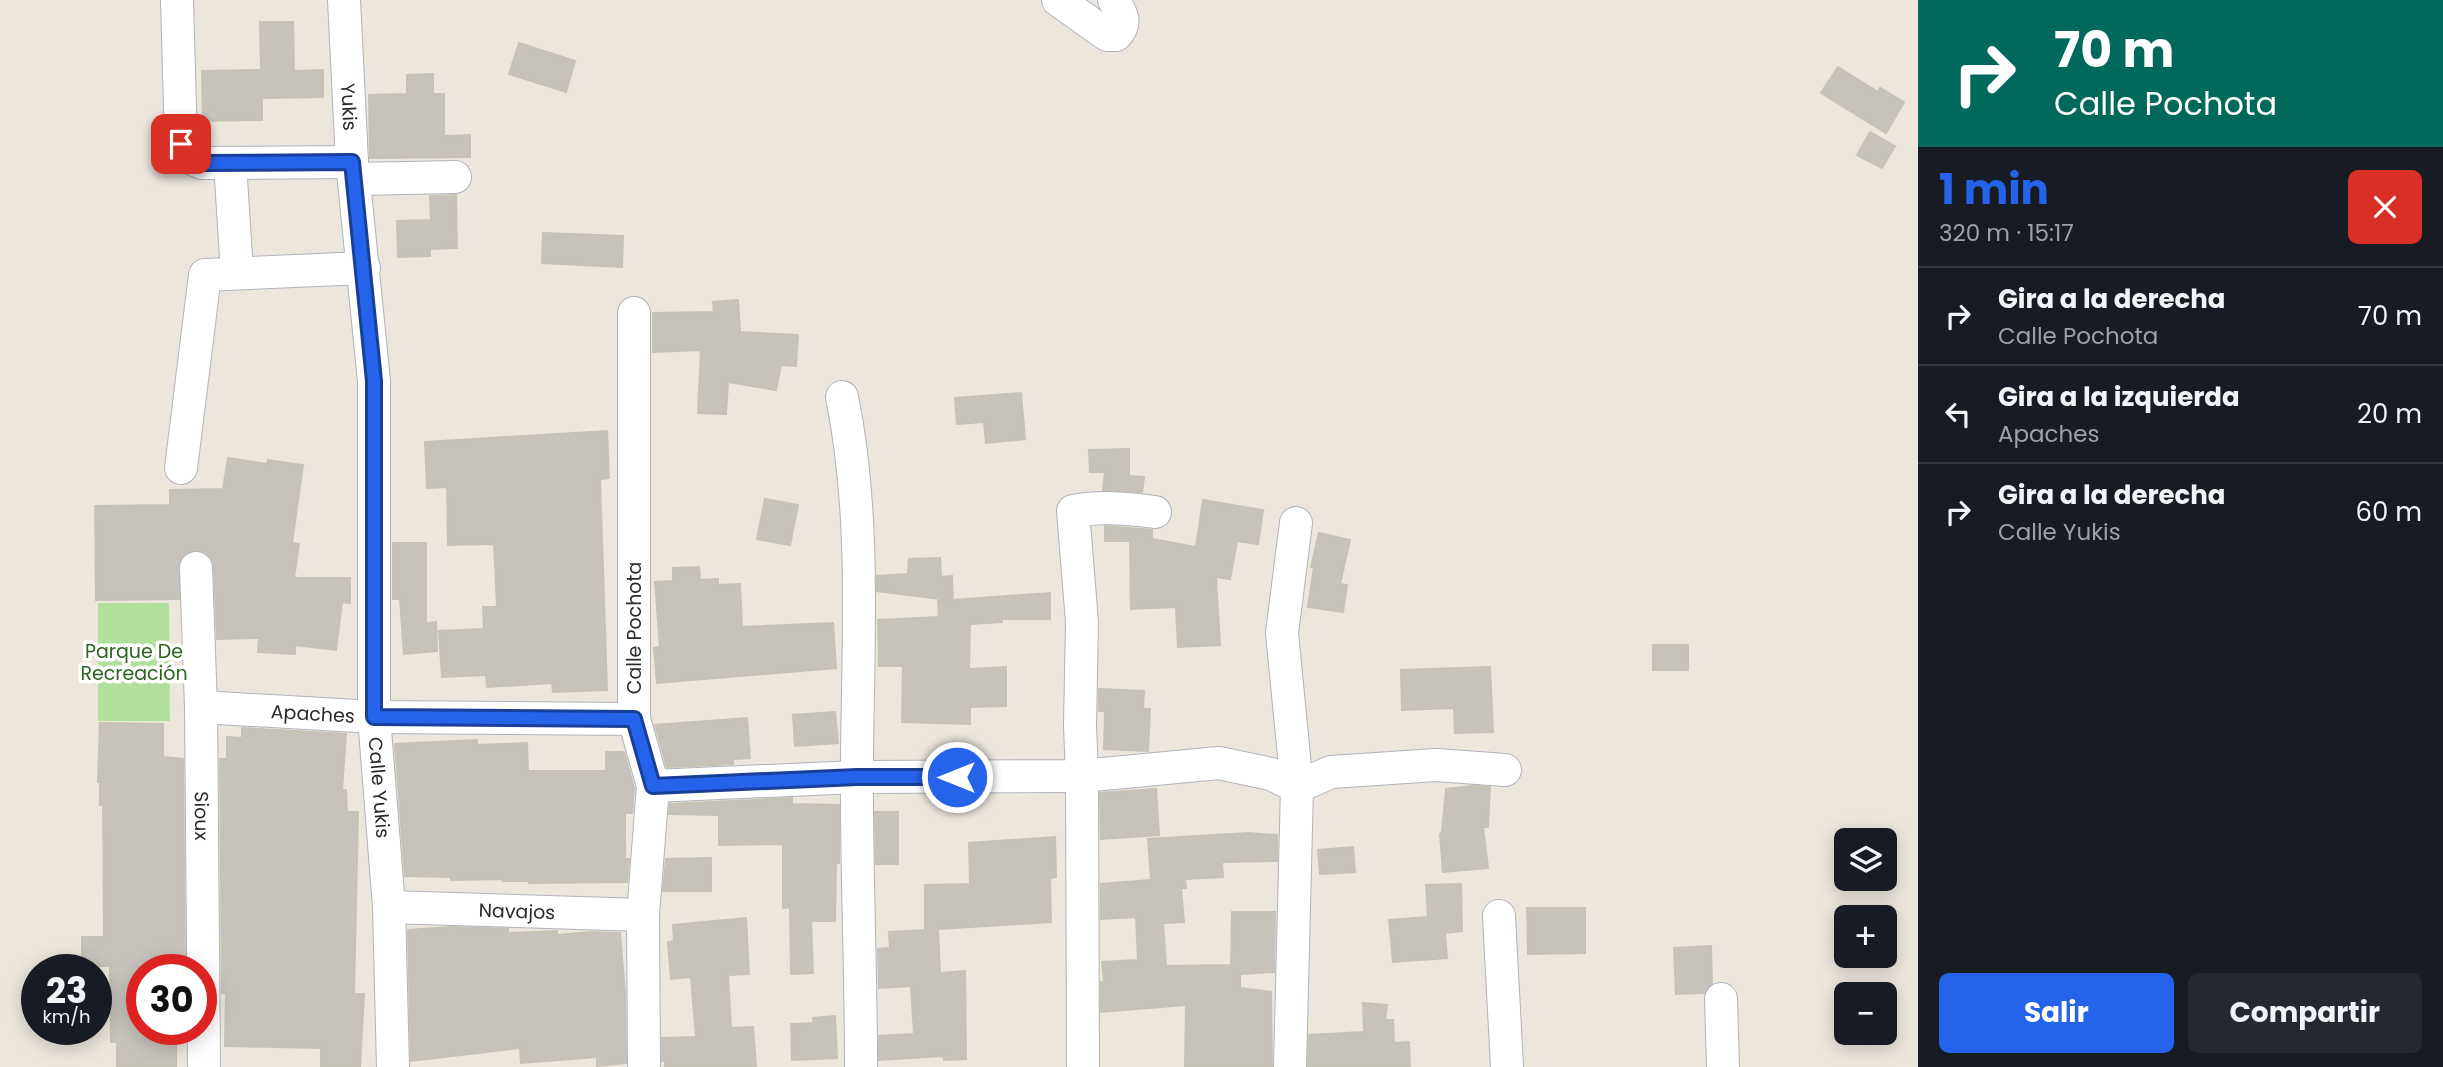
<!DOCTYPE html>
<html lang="es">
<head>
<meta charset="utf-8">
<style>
	body { margin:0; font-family:Poppins,sans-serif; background:#242831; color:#f1f3f6; height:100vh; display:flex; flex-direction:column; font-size:26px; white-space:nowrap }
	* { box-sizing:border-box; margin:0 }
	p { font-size:23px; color:#9ea1a6 }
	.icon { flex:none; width:38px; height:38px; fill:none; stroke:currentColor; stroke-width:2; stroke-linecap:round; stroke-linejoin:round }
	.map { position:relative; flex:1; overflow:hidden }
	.sheet { display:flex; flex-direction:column; background:#171b24; width:525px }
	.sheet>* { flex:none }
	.top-card { background:#00695c; color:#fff; overflow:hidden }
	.buttons { position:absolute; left:1834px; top:828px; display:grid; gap:14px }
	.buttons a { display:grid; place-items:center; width:63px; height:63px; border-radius:10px; background:#171b24; box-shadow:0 4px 18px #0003; font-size:35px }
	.speed { position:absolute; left:21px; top:954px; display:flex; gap:14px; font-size:35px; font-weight:700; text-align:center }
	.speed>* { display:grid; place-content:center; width:91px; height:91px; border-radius:50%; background:#171b24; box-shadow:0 4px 18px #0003; line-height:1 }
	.speed small { font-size:18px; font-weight:400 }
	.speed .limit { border:10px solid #d22; background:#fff; color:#111 }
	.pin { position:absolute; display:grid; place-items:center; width:60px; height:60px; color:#fff; margin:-30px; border-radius:14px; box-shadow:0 4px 10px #0006 }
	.me { position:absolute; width:77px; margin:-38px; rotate:270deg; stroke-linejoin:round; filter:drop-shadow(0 0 5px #0008) }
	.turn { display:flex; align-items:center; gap:24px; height:147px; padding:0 21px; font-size:32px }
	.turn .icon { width:91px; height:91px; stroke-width:2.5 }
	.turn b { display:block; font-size:49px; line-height:60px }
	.round { display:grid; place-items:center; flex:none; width:74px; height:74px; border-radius:10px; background:#242831 }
	.head { display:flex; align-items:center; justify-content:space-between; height:119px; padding:0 21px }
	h1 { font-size:42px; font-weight:700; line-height:52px; color:#2563eb }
	.cta { display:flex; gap:14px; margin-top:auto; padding:14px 21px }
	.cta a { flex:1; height:80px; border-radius:10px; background:#2563eb; color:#fff; font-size:28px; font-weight:700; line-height:80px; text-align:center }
	.cta a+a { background:#242831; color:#f1f3f6 }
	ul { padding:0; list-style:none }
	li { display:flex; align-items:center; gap:21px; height:98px; padding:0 21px; border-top:2px solid #363941 }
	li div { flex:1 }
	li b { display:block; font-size:26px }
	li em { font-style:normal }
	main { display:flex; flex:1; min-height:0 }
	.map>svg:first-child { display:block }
</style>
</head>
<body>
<main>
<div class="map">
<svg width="1918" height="1067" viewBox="0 0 1918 1067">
	<rect width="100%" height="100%" fill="#ece6dd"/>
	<path fill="#b0e09b" d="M 98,603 L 169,603 L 170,721 L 98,721 Z"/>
	<path fill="#c7c3bc" stroke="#c7c2b6" stroke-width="2" d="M 260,22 L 293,22 L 294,71 L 323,70 L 323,97 L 262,98 L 262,120 L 203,121 L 202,71 L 261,70 Z
		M 519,43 L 575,61 L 566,92 L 509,74 Z
		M 1838,67 L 1878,92 L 1880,88 L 1904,102 L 1886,133 L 1821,93 Z
		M 433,74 L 433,94 L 444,94 L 444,136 L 470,135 L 470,157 L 370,158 L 369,95 L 407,94 L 407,75 Z
		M 1870,132 L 1895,146 L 1882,168 L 1857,155 Z
		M 456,195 L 457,248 L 430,249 L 430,256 L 398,257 L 397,221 L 431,220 L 430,196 Z
		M 543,233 L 623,236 L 622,267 L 542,263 Z
		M 738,300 L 740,332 L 798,335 L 796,366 L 781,365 L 776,390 L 728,382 L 726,414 L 698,413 L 701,350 L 653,352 L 653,313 L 714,312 L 713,302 Z
		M 1021,393 L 1025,439 L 986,443 L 984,422 L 957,424 L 955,398 Z
		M 607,431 L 609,478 L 600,479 L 607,690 L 553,692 L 552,683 L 487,687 L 486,675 L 442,677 L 439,631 L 484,629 L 483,607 L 497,607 L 494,544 L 448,545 L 447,487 L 427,488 L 425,442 Z
		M 1129,449 L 1129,476 L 1144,477 L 1142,492 L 1103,490 L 1105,472 L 1090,472 L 1089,450 Z
		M 228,458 L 267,464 L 268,460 L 303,465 L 292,543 L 299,544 L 294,578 L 350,578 L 350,603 L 342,602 L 336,650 L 295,645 L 295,654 L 258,652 L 259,638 L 217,639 L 214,567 L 212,559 L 205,552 L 196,550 L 186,553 L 180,560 L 179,599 L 96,600 L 95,506 L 170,505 L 170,490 L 223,489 Z
		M 765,499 L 798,505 L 790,545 L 757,539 Z
		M 1203,500 L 1263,510 L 1258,544 L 1237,541 L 1230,579 L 1216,577 L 1220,645 L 1178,647 L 1176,607 L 1131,609 L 1130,541 L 1105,541 L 1105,526 L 1152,530 L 1152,539 L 1196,547 Z
		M 1319,533 L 1350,540 L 1340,584 L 1347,585 L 1343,612 L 1308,607 L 1314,567 L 1311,567 Z
		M 393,543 L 426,543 L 426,623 L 436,622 L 437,651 L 404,654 L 400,599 L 393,599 Z
		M 940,558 L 941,577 L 952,576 L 953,600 L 1050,593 L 1050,619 L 1002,619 L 1002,622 L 970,624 L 969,669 L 1006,667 L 1006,706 L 970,707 L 970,724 L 902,722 L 903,666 L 879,666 L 878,620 L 939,617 L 938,600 L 949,600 L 877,591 L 877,576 L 908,574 L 909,559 Z
		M 699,567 L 700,580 L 718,579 L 718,585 L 740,584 L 742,627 L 833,623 L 836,668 L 657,683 L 654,648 L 660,647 L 655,582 L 673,581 L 673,568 Z
		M 1653,645 L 1688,645 L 1688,670 L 1653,670 Z
		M 1490,667 L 1493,732 L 1455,733 L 1454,708 L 1402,710 L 1401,670 Z
		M 1099,689 L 1144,691 L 1143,709 L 1150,709 L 1148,751 L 1104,749 L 1105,711 L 1099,711 Z
		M 835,712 L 838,743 L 795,746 L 793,715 Z
		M 747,718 L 750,758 L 733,759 L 733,764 L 667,767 L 655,725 Z
		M 100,723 L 163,724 L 163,757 L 183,759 L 185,970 L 142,970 L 142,1029 L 176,1029 L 176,1067 L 117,1067 L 117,1042 L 111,1042 L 110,966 L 82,966 L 82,937 L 104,937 L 103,805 L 100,805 L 100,782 L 98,782 Z
		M 242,728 L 346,734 L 342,790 L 346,790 L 347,812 L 358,812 L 354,994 L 364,994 L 360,1067 L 321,1067 L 321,1048 L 225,1046 L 226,993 L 222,993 L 220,759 L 227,759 L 227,737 L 242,738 Z
		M 477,740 L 477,745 L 527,743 L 528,771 L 606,771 L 606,752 L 624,752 L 634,788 L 632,813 L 625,813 L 625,859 L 629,859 L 627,882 L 529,883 L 529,881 L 503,881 L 503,879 L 451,880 L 451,877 L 405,876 L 395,744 Z
		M 1473,786 L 1490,787 L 1488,827 L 1483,827 L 1488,868 L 1443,872 L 1440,834 L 1442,833 L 1446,789 Z
		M 1156,789 L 1159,835 L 1101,839 L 1100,793 Z
		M 792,798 L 792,804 L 839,805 L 839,863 L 836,863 L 835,921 L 811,921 L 813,973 L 791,974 L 790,907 L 783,908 L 783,844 L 719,845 L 719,815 L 669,814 L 670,804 Z
		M 875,812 L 898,812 L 898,864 L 876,864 Z
		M 1248,833 L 1277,835 L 1277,861 L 1222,862 L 1223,877 L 1185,879 L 1186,888 L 1181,888 L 1184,922 L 1163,923 L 1166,966 L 1231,965 L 1232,912 L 1275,912 L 1274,972 L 1240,974 L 1240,988 L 1271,992 L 1272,1067 L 1185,1067 L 1186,1005 L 1101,1012 L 1101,982 L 1104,982 L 1102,962 L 1138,960 L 1136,917 L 1101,919 L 1101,884 L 1151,880 L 1148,839 Z
		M 1055,837 L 1056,877 L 1050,878 L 1051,922 L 938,929 L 940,973 L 965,971 L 966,1059 L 944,1060 L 944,1056 L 879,1060 L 879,1036 L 914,1034 L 911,986 L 879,988 L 878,949 L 890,948 L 889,932 L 925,930 L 925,885 L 970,884 L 969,843 Z
		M 1353,847 L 1355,872 L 1320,874 L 1318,850 Z
		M 711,858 L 711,891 L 663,891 L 666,859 Z
		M 1461,884 L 1462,931 L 1445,933 L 1447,958 L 1393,962 L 1389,920 L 1428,917 L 1426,885 Z
		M 1527,908 L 1585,908 L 1585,953 L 1528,954 Z
		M 746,918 L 749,974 L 728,975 L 731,1028 L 753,1027 L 756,1067 L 665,1067 L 665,1060 L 662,1061 L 662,1038 L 696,1037 L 691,977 L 671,979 L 668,942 L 674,941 L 673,925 Z
		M 452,927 L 508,929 L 508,933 L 557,931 L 557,935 L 590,932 L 620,933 L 625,993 L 626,1063 L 597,1066 L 597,1057 L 521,1063 L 520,1048 L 411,1061 L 408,930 Z
		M 1711,946 L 1712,983 L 1704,993 L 1676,994 L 1674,948 Z
		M 1363,1003 L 1387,1005 L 1385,1020 L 1393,1020 L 1394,1043 L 1409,1042 L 1410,1067 L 1308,1067 L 1309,1035 L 1364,1032 Z
		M 835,1016 L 837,1058 L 792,1060 L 791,1024 L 814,1023 L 813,1018 Z"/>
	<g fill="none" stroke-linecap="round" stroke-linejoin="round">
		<defs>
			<g id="minor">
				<path d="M 177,0 L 181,144 L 188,157 L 202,163 L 352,162"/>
				<path id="s1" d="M 344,0 L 352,162 L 374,381 L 374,717 L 389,907 L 393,1067"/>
				<path d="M 1058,0 L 1107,35 L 1116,35 C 1128,23 1121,13 1114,0"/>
				<path d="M 230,163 L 237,273"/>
				<path d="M 355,179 L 455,177"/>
				<path d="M 634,313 L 634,719 L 653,786 L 643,915 L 644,1067"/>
				<path d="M 842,397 C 866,515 858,638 857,758 C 856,861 861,964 861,1067"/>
				<path d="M 181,468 L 205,275 L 364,268"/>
				<path id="s2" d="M 196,568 L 201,707 L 204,1067"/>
				<path id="s3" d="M 201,707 L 374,717 L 634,719"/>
				<path d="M 653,786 L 857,777 L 1082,776 L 1219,763 L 1271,774 L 1297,787 L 1331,772 L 1436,765 L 1505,770"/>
				<path id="s4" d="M 389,907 L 643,915"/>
				<path d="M 1499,916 L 1507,1067"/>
				<path d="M 1721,999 L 1723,1067"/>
				<path d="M 1083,1067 L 1082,776 L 1080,725 L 1082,622 L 1073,511 C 1101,506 1127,508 1155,512"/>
				<path d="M 1290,1067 L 1297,787 L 1282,633 L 1296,523"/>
			</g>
		</defs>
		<use href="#minor" stroke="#b0b3bd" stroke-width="34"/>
		<use href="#minor" stroke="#fff" stroke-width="32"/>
	</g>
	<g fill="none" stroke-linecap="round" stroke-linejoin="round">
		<defs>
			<path id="route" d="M 181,144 L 188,157 L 202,163 L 352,162 L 374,381 L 374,717 L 634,719 L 653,786 L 857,777 L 957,777"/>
		</defs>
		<use href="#route" stroke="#184099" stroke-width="18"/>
		<use href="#route" stroke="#2563eb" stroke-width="12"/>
	</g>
	<g text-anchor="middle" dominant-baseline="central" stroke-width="7" stroke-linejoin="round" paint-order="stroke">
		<g font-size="19" fill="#2a2a2a" stroke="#fff">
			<text stroke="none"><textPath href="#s1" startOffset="107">Yukis</textPath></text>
			<text transform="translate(634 628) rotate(-90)">Calle Pochota</text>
			<text stroke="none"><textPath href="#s3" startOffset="112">Apaches</textPath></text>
			<text stroke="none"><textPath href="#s1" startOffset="789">Calle Yukis</textPath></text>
			<text stroke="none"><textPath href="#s2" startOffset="248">Sioux</textPath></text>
			<text stroke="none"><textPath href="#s4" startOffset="128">Navajos</textPath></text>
		</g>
		<g font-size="19" fill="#29651c" stroke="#fff">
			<text x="134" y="651">Parque De<tspan x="134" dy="22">Recreación</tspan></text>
		</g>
	</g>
</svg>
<div class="buttons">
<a><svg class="icon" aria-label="layers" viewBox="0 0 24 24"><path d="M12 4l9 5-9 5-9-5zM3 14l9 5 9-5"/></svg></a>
<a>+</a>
<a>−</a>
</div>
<div class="speed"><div>23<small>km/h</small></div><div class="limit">30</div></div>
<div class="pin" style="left:181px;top:144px;background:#d93025"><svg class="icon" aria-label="arrive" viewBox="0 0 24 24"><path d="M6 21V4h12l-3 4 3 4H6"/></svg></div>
<svg class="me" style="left:957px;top:777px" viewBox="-20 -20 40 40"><circle r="17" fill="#2563eb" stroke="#fff" stroke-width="3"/><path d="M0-11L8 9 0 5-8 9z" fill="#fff"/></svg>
</div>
<section class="sheet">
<div class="top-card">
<div class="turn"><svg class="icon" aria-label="right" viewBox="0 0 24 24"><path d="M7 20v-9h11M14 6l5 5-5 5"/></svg><div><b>70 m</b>Calle Pochota</div></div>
</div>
<div class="head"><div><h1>1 min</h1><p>320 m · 15:17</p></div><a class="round" style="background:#d93025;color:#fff"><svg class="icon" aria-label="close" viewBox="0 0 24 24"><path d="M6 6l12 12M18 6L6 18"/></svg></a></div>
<ul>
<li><svg class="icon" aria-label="right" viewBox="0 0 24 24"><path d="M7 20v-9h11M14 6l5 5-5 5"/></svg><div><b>Gira a la derecha</b><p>Calle Pochota</p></div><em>70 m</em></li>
<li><svg class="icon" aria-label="left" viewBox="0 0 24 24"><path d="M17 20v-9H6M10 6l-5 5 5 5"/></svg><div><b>Gira a la izquierda</b><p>Apaches</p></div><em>20 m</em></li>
<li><svg class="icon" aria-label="right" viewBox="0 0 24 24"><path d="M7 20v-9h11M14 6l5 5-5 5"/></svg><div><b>Gira a la derecha</b><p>Calle Yukis</p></div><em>60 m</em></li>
</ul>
<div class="cta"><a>Salir</a><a>Compartir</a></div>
</section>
</main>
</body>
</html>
